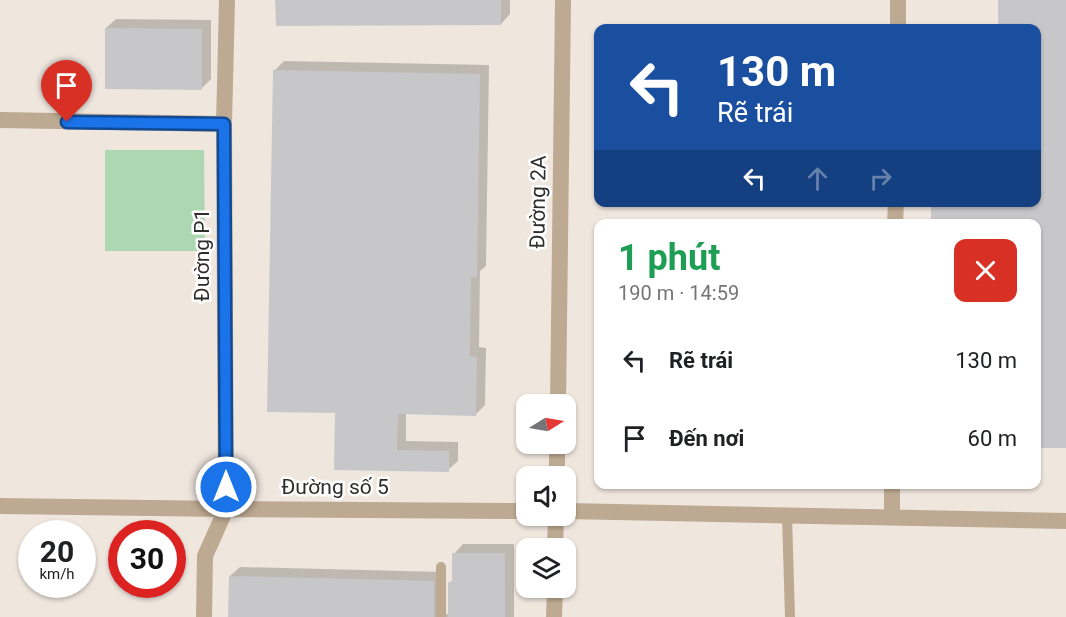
<!DOCTYPE html>
<html lang="vi">
<head>
<meta charset="utf-8">
<style>
	body { margin:0; font-family:Roboto,sans-serif; background:#f2f2f2; color:#202124; height:100vh; display:flex; flex-direction:column; font-size:22px; white-space:nowrap }
	* { box-sizing:border-box; margin:0 }
	p { font-size:20px; color:#757577 }
	.icon { flex:none; width:33px; height:33px; fill:none; stroke:currentColor; stroke-width:2; stroke-linecap:round; stroke-linejoin:round }
	.map { position:relative; flex:1; overflow:hidden }
	.panel { position:absolute; left:594px; top:219px; width:447px; height:270px; display:flex; flex-direction:column; background:#fff; border-radius:12px; box-shadow:0 2px 4px #0004 }
	.panel>* { flex:none }
	.hud { position:absolute; left:594px; top:24px; width:447px; height:183px; border-radius:12px; box-shadow:0 2px 4px #0004; background:#1a4fa0; color:#fff; overflow:hidden }
	.needle { width:39px; rotate:79deg }
	.fabs { position:absolute; left:516px; top:394px; display:grid; gap:12px }
	.fabs a { display:grid; place-items:center; width:60px; height:60px; border-radius:12px; background:#fff; box-shadow:0 2px 4px #0004; font-size:30px }
	.speed { position:absolute; left:18px; top:520px; display:flex; gap:12px; font-size:30px; font-weight:700; text-align:center }
	.speed>* { display:grid; place-content:center; width:78px; height:78px; border-radius:50%; background:#fff; box-shadow:0 2px 4px #0004; line-height:1 }
	.speed small { font-size:15px; font-weight:400 }
	.speed .limit { border:9px solid #d22; background:#fff; color:#111 }
	.pin { position:absolute; display:grid; place-items:center; width:51px; height:51px; color:#fff; margin:-62px -26px; border-radius:50% 50% 50% 0; rotate:-45deg; box-shadow:0 0 6px #0007 }
	.pin .icon { rotate:45deg }
	.me { position:absolute; width:66px; margin:-33px; rotate:0deg; stroke-linejoin:round; filter:drop-shadow(0 0 4px #0008) }
	.turn { display:flex; align-items:center; gap:21px; height:126px; padding:0 24px; font-size:27px }
	.turn .icon { width:78px; height:78px; stroke-width:2.5 }
	.turn b { display:block; font-size:42px; line-height:51px }
	.lanes { display:flex; align-items:center; height:57px; padding:0 24px; background:#0003; justify-content:center; gap:30px; direction:ltr }
	.lanes .off { opacity:.35 }
	.round { display:grid; place-items:center; flex:none; width:63px; height:63px; border-radius:12px; background:#f2f2f2 }
	.headline { display:flex; align-items:center; justify-content:space-between; height:102px; padding:0 24px }
	h1 { font-size:36px; font-weight:700; line-height:45px; color:#1e9e55 }
	ul { padding:0; list-style:none }
	li { display:flex; align-items:center; gap:18px; height:78px; padding:0 24px }
	li div { flex:1 }
	li b { display:block; font-size:22px }
	li em { font-style:normal }
	.map>svg:first-child { display:block }
</style>
</head>
<body>
<div class="map">
<svg width="1066" height="617" viewBox="0 0 1066 617">
	<rect width="100%" height="100%" fill="#f6f3f0"/>
	<path fill="#efe6de" fill-rule="evenodd" d="M 0,0 L 1066,0 L 1066,617 L 0,617 ZM 598,28 L 1036,28 L 1036,202 L 598,202 ZM 598,224 L 1036,224 L 1036,484 L 598,484 ZM 526,405 L 566,405 L 566,444 L 526,444 ZM 526,477 L 566,477 L 566,516 L 526,516 ZM 32,534 L 82,534 L 82,585 L 32,585 ZM 122,534 L 172,534 L 172,585 L 122,585 ZM 526,549 L 566,549 L 566,588 L 526,588 Z"/>
	<path fill="#acd7b0" d="M 105,150 L 204,150 L 205,251 L 105,251 Z"/>
	<path fill="#0003" d="M 277,0 L 510,0 L 510,14 L 501,24 Z
		M 999,0 L 1066,0 L 1066,446 L 1036,202 L 1036,28 L 999,28 Z
		M 116,19 L 211,20 L 211,79 L 201,89 L 106,28 Z
		M 284,61 L 489,65 L 486,266 L 480,271 L 479,347 L 486,348 L 485,405 L 476,414 L 406,413 L 406,441 L 458,442 L 458,461 L 448,470 L 336,468 L 337,412 L 274,71 Z
		M 463,544 L 514,544 L 514,617 L 229,617 L 230,576 L 240,567 L 442,572 L 446,614 L 450,615 L 450,582 L 454,579 L 454,554 Z"/>
	<path fill="#c7c7ca" d="M 275,0 L 501,0 L 501,25 L 276,26 Z
		M 998,0 L 1066,0 L 1066,448 L 1036,448 L 1036,224 L 931,224 L 931,202 L 1036,202 L 1036,28 L 998,28 Z
		M 105,28 L 202,29 L 202,90 L 105,89 Z
		M 273,70 L 480,74 L 477,277 L 471,277 L 470,356 L 477,357 L 476,416 L 398,414 L 397,450 L 449,451 L 449,472 L 334,470 L 335,413 L 267,412 Z
		M 452,553 L 505,553 L 505,617 L 448,617 L 448,582 L 452,582 Z
		M 229,576 L 434,581 L 434,617 L 228,617 Z"/>
	<g fill="none" stroke-linecap="round" stroke-linejoin="round">
		<path stroke="#beaa92" stroke-width="10" d="M 787,516 L 790,617
			M 441,617 L 441,567"/>
		<path stroke="#beaa92" stroke-width="16" d="M 898,28 L 898,0
			M 0,120 L 224,124
			M 895,224 L 896,202
			M 558,405 L 563,0
			M 557,477 L 557,444
			M 0,506 L 226,509 L 526,511
			M 566,511 L 1066,521
			M 892,517 L 892,484
			M 555,549 L 556,516
			M 204,617 L 205,556 L 226,509 L 224,124 L 227,0
			M 554,617 L 555,588"/>
	</g>
	<g fill="none" stroke-linecap="round" stroke-linejoin="round">
		<defs>
			<path id="route" d="M 67,122 L 224,124 L 226,487"/>
		</defs>
		<use href="#route" stroke="#114b97" stroke-width="15"/>
		<use href="#route" stroke="#1a73e8" stroke-width="10"/>
	</g>
	<g text-anchor="middle" dominant-baseline="central" stroke-width="5" stroke-linejoin="round" paint-order="stroke">
		<g font-size="21" fill="#2e2d2c" stroke="#fff">
			<text transform="translate(538 202) rotate(-89)">Đường 2A</text>
			<text transform="translate(202 255) rotate(-90)">Đường P1</text>
			<text x="335" y="487">Đường số 5</text>
		</g>
	</g>
</svg>
<div class="fabs">
<a><svg class="needle" viewBox="-14 -14 28 28"><path d="M0-13l5 13h-10z" fill="#e53935"/><path d="M0 13l5-13h-10z" fill="#757577"/></svg></a>
<a><svg class="icon" aria-label="sound" viewBox="0 0 24 24"><path d="M4 9h4l5-4v14l-5-4H4zM17 9q2 3 0 6"/></svg></a>
<a><svg class="icon" aria-label="layers" viewBox="0 0 24 24"><path d="M12 4l9 5-9 5-9-5zM3 14l9 5 9-5"/></svg></a>
</div>
<div class="speed"><div>20<small>km/h</small></div><div class="limit">30</div></div>
<div class="pin" style="left:67px;top:122px;background:#d93025"><svg class="icon" aria-label="arrive" viewBox="0 0 24 24"><path d="M6 21V4h12l-3 4 3 4H6"/></svg></div>
<svg class="me" style="left:226px;top:487px" viewBox="-20 -20 40 40"><circle r="17" fill="#1a73e8" stroke="#fff" stroke-width="3"/><path d="M0-11L8 9 0 5-8 9z" fill="#fff"/></svg>
<div class="hud">
<div class="turn"><svg class="icon" aria-label="left" viewBox="0 0 24 24"><path d="M17 20v-9H6M10 6l-5 5 5 5"/></svg><div><b>130 m</b>Rẽ trái</div></div>
<div class="lanes"><svg class="icon" aria-label="left" viewBox="0 0 24 24"><path d="M17 20v-9H6M10 6l-5 5 5 5"/></svg><svg class="icon off" aria-label="ahead" viewBox="0 0 24 24"><path d="M12 20V5M6 11l6-6 6 6"/></svg><svg class="icon off" aria-label="right" viewBox="0 0 24 24"><path d="M7 20v-9h11M14 6l5 5-5 5"/></svg></div>
</div>
<section class="panel">
<div class="headline"><div><h1>1 phút</h1><p>190 m · 14:59</p></div><a class="round" style="background:#d93025;color:#fff"><svg class="icon" aria-label="close" viewBox="0 0 24 24"><path d="M6 6l12 12M18 6L6 18"/></svg></a></div>
<ul>
<li><svg class="icon" aria-label="left" viewBox="0 0 24 24"><path d="M17 20v-9H6M10 6l-5 5 5 5"/></svg><div><b>Rẽ trái</b></div><em>130 m</em></li>
<li><svg class="icon" aria-label="arrive" viewBox="0 0 24 24"><path d="M6 21V4h12l-3 4 3 4H6"/></svg><div><b>Đến nơi</b></div><em>60 m</em></li>
</ul>
</section>
</div>
</body>
</html>
